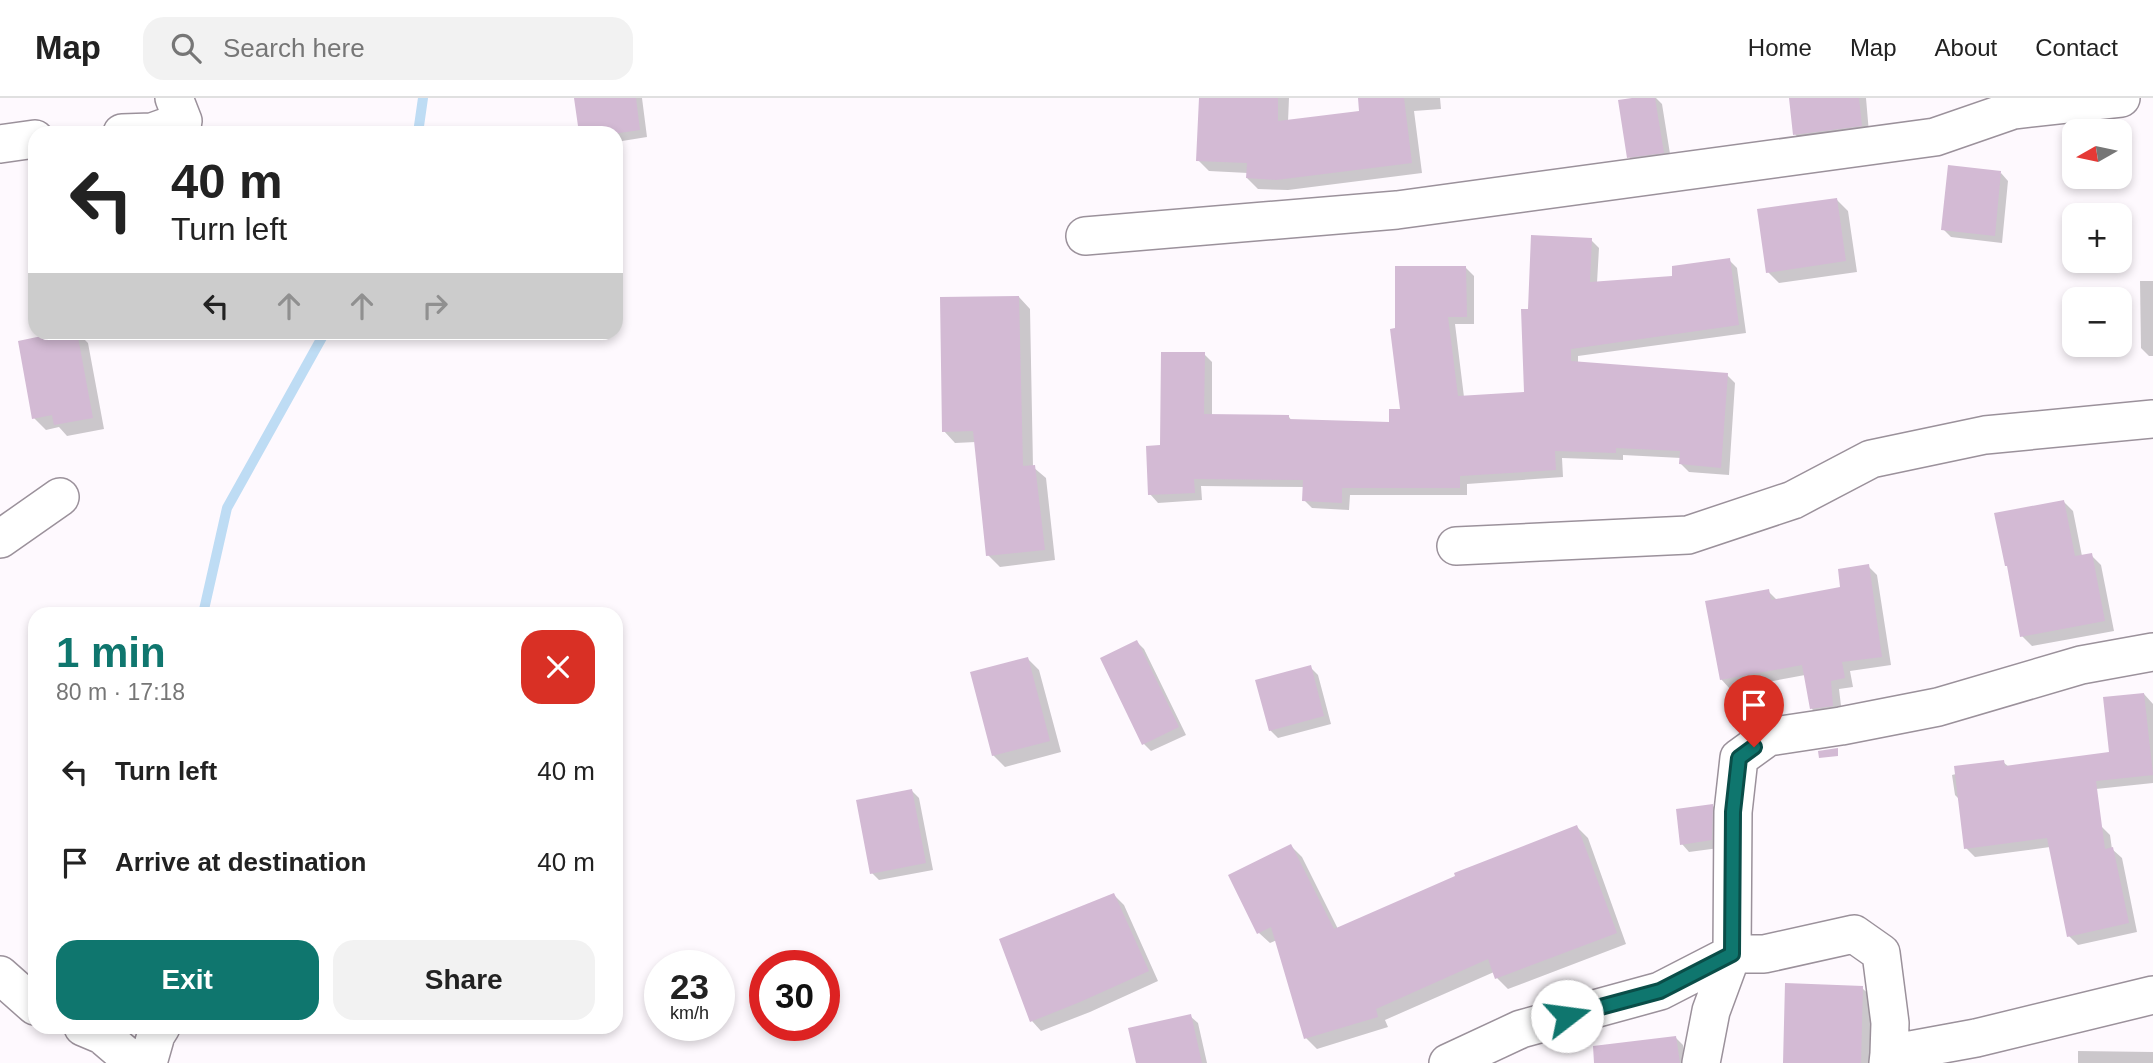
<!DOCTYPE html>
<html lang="en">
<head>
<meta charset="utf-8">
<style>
	body { margin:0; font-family:Helvetica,sans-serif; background:#f2f2f2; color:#222; height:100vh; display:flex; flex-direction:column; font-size:26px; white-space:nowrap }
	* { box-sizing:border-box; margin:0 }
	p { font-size:23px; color:#767676 }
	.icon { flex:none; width:38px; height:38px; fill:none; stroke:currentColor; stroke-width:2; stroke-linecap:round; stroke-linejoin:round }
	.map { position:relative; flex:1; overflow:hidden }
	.drawer { position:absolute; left:28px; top:509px; width:595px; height:427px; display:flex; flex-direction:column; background:#fff; border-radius:21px; box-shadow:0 4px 10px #0003 }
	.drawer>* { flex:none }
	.top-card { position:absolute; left:28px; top:28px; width:595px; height:214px; border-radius:21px; box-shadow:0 4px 10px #0003; background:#fff; color:#222; overflow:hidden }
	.needle { width:46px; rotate:261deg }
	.controls { position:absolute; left:2062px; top:21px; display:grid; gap:14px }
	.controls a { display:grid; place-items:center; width:70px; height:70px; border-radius:14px; background:#fff; box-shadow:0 4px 10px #0003; font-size:35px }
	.speed { position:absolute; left:644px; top:852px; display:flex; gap:14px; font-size:35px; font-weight:700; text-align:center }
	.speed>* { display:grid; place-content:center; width:91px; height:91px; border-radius:50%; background:#fff; box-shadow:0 4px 10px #0003; line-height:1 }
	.speed small { font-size:18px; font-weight:400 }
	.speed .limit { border:10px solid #d22; background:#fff; color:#111 }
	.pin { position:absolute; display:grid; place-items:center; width:60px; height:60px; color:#fff; margin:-72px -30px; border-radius:50% 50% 50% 0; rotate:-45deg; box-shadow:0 0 7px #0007 }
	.pin .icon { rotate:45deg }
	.me { position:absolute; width:77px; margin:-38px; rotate:75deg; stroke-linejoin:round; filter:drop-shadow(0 0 5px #0008) }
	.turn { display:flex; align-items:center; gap:24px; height:147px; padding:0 28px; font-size:32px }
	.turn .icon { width:91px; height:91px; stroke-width:2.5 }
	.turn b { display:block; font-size:49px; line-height:60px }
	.lanes { display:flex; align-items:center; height:66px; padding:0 28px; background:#0003; justify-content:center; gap:35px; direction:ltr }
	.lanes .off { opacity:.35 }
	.round { display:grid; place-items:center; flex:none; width:74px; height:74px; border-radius:21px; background:#f2f2f2 }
	.headline { display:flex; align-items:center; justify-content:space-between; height:119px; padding:0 28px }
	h1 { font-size:42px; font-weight:600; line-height:52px; color:#0f766e }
	.action { display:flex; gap:14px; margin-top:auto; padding:14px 28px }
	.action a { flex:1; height:80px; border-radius:21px; background:#0f766e; color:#fff; font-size:28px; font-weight:600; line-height:80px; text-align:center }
	.action a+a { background:#f2f2f2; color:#222 }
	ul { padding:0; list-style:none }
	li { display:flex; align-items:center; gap:21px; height:91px; padding:0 28px }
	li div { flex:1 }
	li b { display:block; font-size:26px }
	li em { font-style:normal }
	header { display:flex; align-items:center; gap:42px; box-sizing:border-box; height:98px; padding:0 35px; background:#fff; border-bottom:2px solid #e0e0e0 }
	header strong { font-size:33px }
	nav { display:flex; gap:38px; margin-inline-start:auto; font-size:24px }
	.search { width:490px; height:63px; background:#f2f2f2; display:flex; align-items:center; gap:18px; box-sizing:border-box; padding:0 24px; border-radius:21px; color:#767676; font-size:26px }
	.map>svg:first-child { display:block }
</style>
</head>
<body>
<header>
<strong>Map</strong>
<div class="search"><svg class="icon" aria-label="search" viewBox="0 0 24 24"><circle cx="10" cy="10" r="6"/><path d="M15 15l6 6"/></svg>Search here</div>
<nav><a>Home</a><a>Map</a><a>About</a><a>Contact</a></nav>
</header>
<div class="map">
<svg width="2153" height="965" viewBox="0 0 2153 965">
	<rect width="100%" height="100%" fill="#fef9fe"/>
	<path fill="#0003" d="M 576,0 L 642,0 L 647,39 L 616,44 L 616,35 L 581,35 Z
		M 1200,0 L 1289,0 L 1288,24 L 1361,15 L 1360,0 L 1440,0 L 1441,11 L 1414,13 L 1422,75 L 1288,92 L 1258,91 L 1247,80 L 1248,75 L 1209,73 L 1198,62 Z
		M 1644,0 L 1656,0 L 1662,6 L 1671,62 L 1636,66 L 1629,59 Z
		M 1791,0 L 1866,0 L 1869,35 L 1802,44 L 1795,36 Z
		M 2001,75 L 2008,83 L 2002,145 L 1951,139 L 1943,131 Z
		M 1837,102 L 1848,113 L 1857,174 L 1779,185 L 1768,174 Z
		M 1591,142 L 1599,150 L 1597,185 L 1674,179 L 1729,162 L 1737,170 L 1746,235 L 1578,258 L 1578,266 L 1727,277 L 1735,285 L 1729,377 L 1689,374 L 1681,366 L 1681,360 L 1623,357 L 1623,362 L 1562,360 L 1563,379 L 1467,386 L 1467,397 L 1350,397 L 1349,412 L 1312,410 L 1304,402 L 1305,389 L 1201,388 L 1202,402 L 1158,405 L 1150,396 L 1162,349 L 1204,256 L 1212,264 L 1212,318 L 1289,319 L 1292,323 L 1391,326 L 1402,313 L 1397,232 L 1466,170 L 1474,178 L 1474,226 L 1455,226 L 1464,299 L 1526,296 L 1530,213 Z
		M 2140,183 L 2153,183 L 2153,258 L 2149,258 L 2141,250 Z
		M 1019,199 L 1030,211 L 1033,369 L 1046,380 L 1055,462 L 1000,469 L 988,457 L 976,344 L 955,345 L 944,333 Z
		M 77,234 L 88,245 L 104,331 L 67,338 L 59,329 L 46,332 L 34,320 Z
		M 2063,403 L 2073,413 L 2082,458 L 2091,457 L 2101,467 L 2114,533 L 2032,548 L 2022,538 Z
		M 1868,468 L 1877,477 L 1891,567 L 1850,573 L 1853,589 L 1839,591 L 1842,616 L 1821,620 L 1812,611 L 1805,577 L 1730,591 L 1721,581 L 1768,493 L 1778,503 L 1842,491 Z
		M 1137,544 L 1144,551 L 1186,637 L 1151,653 L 1144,646 Z
		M 1028,561 L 1039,572 L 1061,654 L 1005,669 L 993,657 Z
		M 1310,569 L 1318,577 L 1331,626 L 1278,640 L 1270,632 Z
		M 2144,596 L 2153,606 L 2153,685 L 1963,705 L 1955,697 L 1952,677 L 2003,664 L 2009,669 L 2110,655 Z
		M 911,692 L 919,700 L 933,772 L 879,782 L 872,775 Z
		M 1712,707 L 1720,715 L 1719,750 L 1689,754 L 1682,746 Z
		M 2101,728 L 2110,737 L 2112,751 L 2122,760 L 2137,834 L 2078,847 L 2069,838 L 2050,749 L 1975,759 L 1966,750 Z
		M 1577,729 L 1588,740 L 1626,846 L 1508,891 L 1497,880 L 1494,874 L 1385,922 L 1388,929 L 1317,951 L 1306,940 L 1277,842 L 1270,845 L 1259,835 L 1291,748 L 1302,759 L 1338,831 Z
		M 1114,797 L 1124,807 L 1158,883 L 1090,914 L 1041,933 L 1032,923 Z
		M 1862,890 L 1874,901 L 1872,965 L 1785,965 Z
		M 1190,918 L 1198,925 L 1207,965 L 1137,965 Z
		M 1676,940 L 1683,947 L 1686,965 L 1622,965 Z
		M 2078,953 L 2153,954 L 2153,965 L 2078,965 Z"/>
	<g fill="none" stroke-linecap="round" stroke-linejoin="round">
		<path stroke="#bedcf4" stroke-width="10" d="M 418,35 L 423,0
			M 203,516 L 227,410 L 325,234"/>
	</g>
	<path fill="#d3bad4" d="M 574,0 L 636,0 L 640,32 L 619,35 L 579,35 Z
		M 1199,0 L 1278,0 L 1278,23 L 1359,13 L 1358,0 L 1404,0 L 1412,65 L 1276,82 L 1246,80 L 1247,65 L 1196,63 Z
		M 1632,0 L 1655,0 L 1664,55 L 1627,60 L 1618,2 Z
		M 1789,0 L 1859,0 L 1862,28 L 1793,37 Z
		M 1948,67 L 2001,73 L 1995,138 L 1941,132 Z
		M 1837,100 L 1846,163 L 1766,175 L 1757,111 Z
		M 1531,137 L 1592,140 L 1590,184 L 1672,178 L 1672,168 L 1730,160 L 1739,227 L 1571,251 L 1571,263 L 1728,275 L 1721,370 L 1679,366 L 1680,353 L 1616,350 L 1616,355 L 1555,353 L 1556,372 L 1460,378 L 1460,390 L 1342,390 L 1342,405 L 1302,403 L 1303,382 L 1194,381 L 1195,395 L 1148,397 L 1146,348 L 1160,347 L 1161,254 L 1205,254 L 1204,316 L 1289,317 L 1289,321 L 1389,324 L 1389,311 L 1400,311 L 1390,231 L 1395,230 L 1395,168 L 1466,168 L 1467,219 L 1448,219 L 1458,298 L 1524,294 L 1521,211 L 1528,211 Z
		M 1019,198 L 1023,368 L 1035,367 L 1045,452 L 986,458 L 973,333 L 942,334 L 940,199 Z
		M 61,234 L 77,234 L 93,320 L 54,327 L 52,317 L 32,321 L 18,243 Z
		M 2064,402 L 2075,458 L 2092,455 L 2105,523 L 2020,539 L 2007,468 L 2005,468 L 1994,415 Z
		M 1869,466 L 1882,559 L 1842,564 L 1845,580 L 1831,583 L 1833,608 L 1810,611 L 1802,567 L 1720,582 L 1705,503 L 1769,491 L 1771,502 L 1840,489 L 1838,471 Z
		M 1137,542 L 1179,629 L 1142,647 L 1100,560 Z
		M 1028,559 L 1050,643 L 992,658 L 970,574 Z
		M 1311,567 L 1324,618 L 1269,633 L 1255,582 Z
		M 2144,595 L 2153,677 L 2096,683 L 2105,751 L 2113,749 L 2129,825 L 2067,839 L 2047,740 L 1964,751 L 1954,668 L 2004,662 L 2005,668 L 2109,654 L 2103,599 Z
		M 1838,650 L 1838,658 L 1819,660 L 1818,653 Z
		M 912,691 L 926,765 L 870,776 L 856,702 Z
		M 1713,706 L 1712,742 L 1680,747 L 1676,711 Z
		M 1577,727 L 1617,835 L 1495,881 L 1488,861 L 1376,911 L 1378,919 L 1304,941 L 1271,829 L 1257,836 L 1228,777 L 1291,746 L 1334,831 L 1455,778 L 1454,775 Z
		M 1114,795 L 1149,873 L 1080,904 L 1030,924 L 999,841 Z
		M 1785,885 L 1863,888 L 1861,965 L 1783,965 Z
		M 1191,916 L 1202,965 L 1136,965 L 1128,930 Z
		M 1676,938 L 1680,965 L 1594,965 L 1593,948 Z"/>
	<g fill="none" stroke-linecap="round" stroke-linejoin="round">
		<defs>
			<path id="minor" d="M 122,35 L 152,34 L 183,23 L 174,0
				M 0,46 L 35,41
				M 1085,138 L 1397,112 L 1935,39 L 2013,12 L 2121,0
				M 0,441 L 60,399
				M 1456,448 L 1688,437 L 1793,402 L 1871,361 L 1985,337 L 2153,321
				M 0,877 L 35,908
				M 83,929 L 102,937 L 135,965
				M 148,965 L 156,937 L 161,929
				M 1448,965 L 1521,931 L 1660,893 L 1732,856 L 1764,856 L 1854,836 L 1881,855 L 1890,925 L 1889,956
				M 1701,965 L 1711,913 L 1732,856 L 1733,714 L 1739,660 L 1768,639 L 1841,628 L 1938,609 L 2081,567 L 2153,554
				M 1888,965 L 1889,956 L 1976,940 L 2153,897"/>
		</defs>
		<use href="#minor" stroke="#9b919b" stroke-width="40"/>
		<use href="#minor" stroke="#fff" stroke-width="37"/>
	</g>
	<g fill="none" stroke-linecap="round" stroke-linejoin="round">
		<defs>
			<path id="route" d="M 1567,918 L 1660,893 L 1732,856 L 1733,714 L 1739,660 L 1754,649"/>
		</defs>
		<use href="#route" stroke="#0a4d48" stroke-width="18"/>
		<use href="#route" stroke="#0f766e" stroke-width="12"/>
	</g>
</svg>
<div class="controls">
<a><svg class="needle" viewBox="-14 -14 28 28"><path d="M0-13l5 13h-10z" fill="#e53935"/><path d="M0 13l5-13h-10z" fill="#767676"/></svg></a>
<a>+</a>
<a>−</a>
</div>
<div class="speed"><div>23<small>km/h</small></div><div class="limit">30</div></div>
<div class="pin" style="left:1754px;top:649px;background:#d93025"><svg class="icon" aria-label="arrive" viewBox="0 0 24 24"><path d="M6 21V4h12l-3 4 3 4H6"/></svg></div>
<svg class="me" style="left:1567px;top:918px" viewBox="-20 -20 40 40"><circle r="19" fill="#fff"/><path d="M0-13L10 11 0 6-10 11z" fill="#0f766e"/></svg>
<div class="top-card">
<div class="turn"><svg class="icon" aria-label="left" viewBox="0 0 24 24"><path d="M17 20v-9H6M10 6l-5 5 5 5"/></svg><div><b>40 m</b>Turn left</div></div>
<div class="lanes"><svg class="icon" aria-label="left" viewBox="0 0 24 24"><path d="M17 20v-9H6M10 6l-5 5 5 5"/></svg><svg class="icon off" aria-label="ahead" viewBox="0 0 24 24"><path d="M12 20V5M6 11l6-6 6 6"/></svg><svg class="icon off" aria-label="ahead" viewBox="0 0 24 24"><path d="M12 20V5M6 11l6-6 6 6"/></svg><svg class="icon off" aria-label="right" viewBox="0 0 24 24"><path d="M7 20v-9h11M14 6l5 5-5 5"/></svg></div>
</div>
<section class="drawer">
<div class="headline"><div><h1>1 min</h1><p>80 m · 17:18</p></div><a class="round" style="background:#d93025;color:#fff"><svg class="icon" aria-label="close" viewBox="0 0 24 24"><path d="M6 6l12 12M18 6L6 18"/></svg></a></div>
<ul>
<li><svg class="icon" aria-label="left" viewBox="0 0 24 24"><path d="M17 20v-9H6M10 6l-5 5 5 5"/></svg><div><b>Turn left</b></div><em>40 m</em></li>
<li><svg class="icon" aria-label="arrive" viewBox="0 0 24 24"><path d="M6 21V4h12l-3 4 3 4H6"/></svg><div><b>Arrive at destination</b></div><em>40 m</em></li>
</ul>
<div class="action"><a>Exit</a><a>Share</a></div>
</section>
</div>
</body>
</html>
